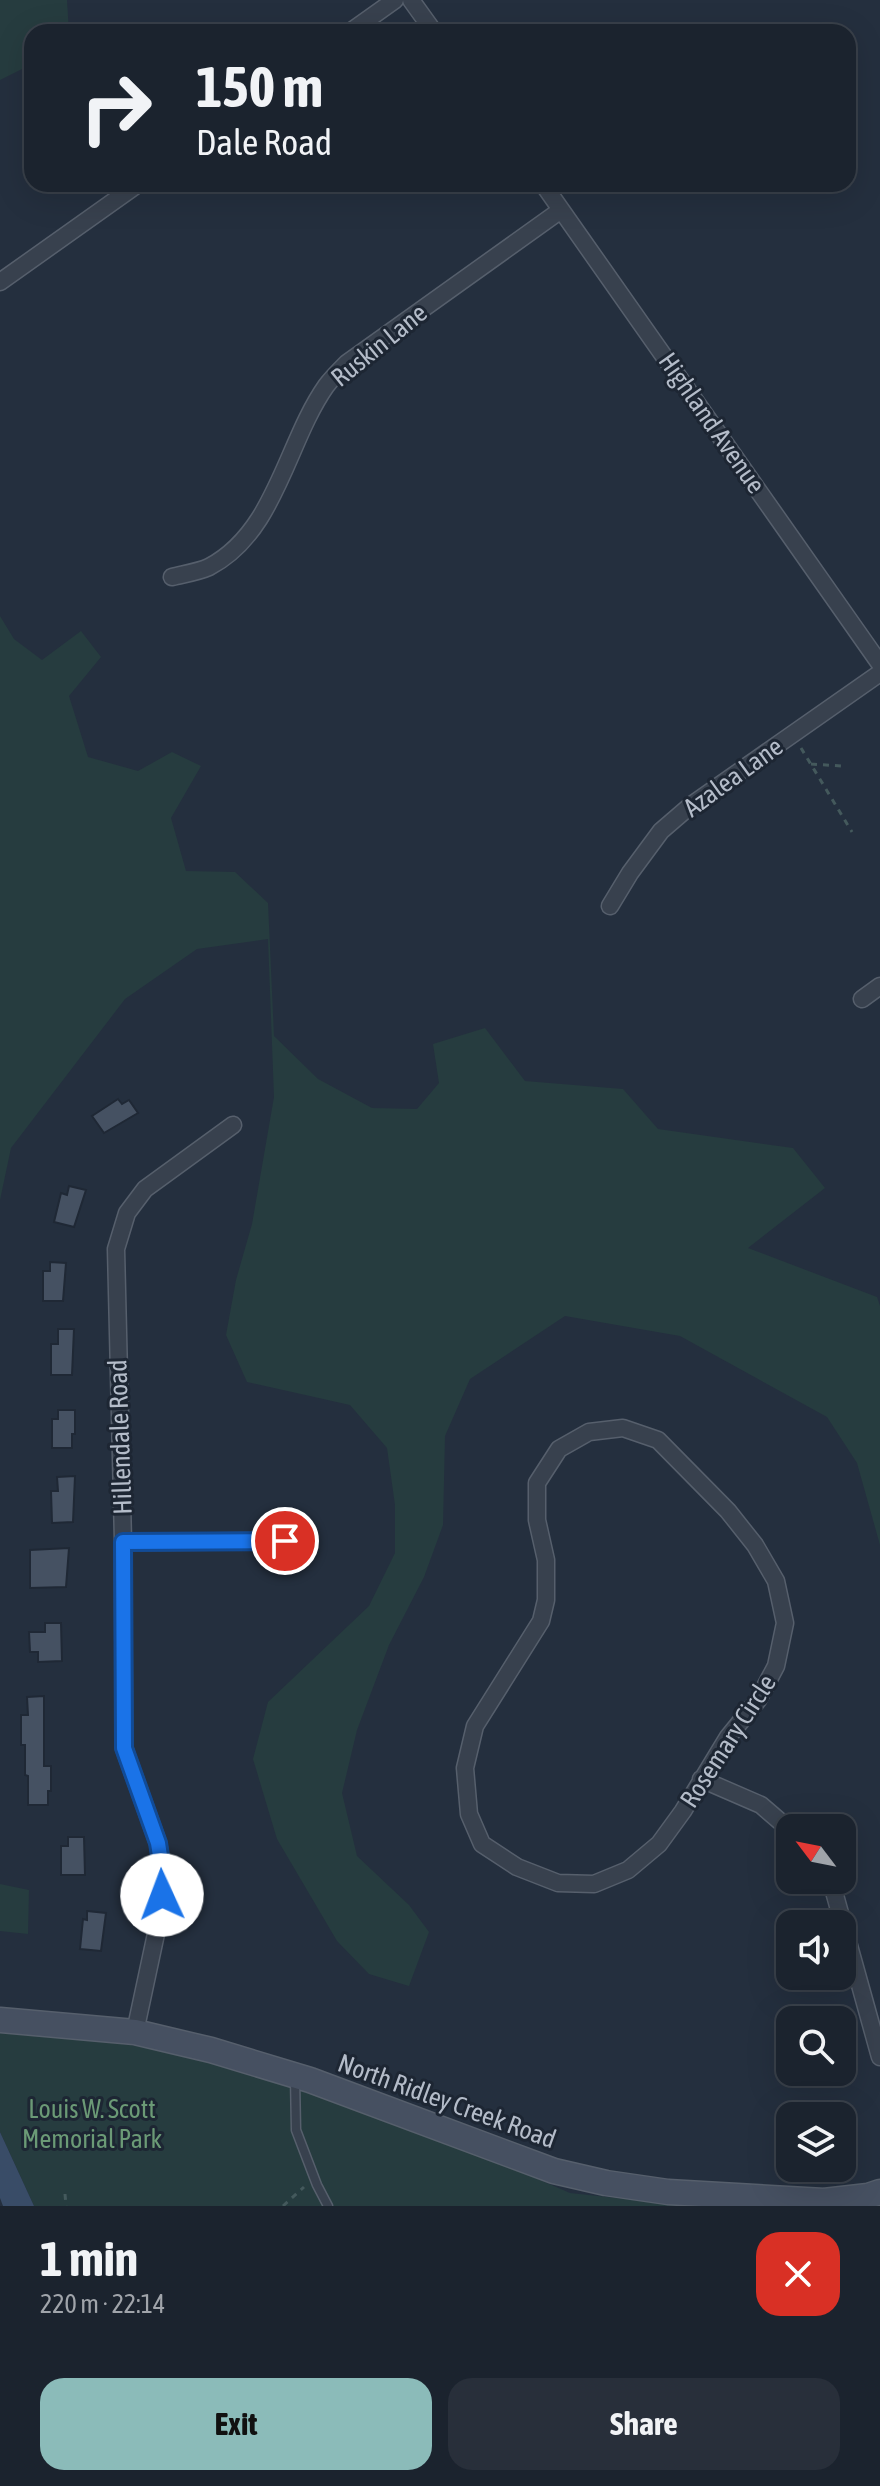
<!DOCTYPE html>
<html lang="en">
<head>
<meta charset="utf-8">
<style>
	body { margin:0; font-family:"Asap Condensed",sans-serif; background:#282f3a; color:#f1f3f6; height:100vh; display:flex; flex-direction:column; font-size:30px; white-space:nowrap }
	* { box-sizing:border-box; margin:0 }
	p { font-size:26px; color:#a0a4aa }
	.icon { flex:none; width:44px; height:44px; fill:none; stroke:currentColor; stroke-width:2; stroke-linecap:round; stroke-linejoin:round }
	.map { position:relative; height:2206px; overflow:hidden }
	.panel { display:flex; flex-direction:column; background:#1b232e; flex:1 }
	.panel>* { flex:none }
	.guide { position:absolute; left:24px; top:24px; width:832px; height:168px; border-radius:24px; box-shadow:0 8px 32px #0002,0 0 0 2px #39404a; background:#1b232e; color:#f1f3f6; overflow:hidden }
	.needle { width:52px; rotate:302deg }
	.controls { position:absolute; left:776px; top:1814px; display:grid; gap:16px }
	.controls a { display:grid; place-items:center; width:80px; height:80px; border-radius:16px; background:#1b232e; box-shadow:0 8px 32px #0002,0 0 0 2px #39404a; font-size:40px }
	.pin { position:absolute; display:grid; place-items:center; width:68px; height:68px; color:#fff; margin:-34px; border:4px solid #fff; border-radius:50%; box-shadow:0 2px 8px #0007 }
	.me { position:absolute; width:88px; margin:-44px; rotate:358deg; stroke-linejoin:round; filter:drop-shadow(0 0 6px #0008) }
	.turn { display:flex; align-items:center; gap:28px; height:168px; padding:0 40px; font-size:36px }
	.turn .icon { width:104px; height:104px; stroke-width:2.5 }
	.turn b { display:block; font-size:56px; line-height:68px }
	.round { display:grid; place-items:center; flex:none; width:84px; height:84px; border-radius:24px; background:#282f3a }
	.summary { display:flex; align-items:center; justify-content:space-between; height:136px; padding:0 40px }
	h1 { font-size:48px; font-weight:700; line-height:60px }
	.primary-button { display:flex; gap:16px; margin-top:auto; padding:16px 40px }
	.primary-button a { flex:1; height:92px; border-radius:24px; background:#8bbbb9; color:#111; font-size:32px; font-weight:700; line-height:92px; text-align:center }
	.primary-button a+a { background:#282f3a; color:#f1f3f6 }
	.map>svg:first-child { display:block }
</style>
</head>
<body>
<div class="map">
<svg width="880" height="2206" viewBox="0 0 880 2206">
	<rect width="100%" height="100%" fill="#242f3e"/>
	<path fill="#263c3f" d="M 0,0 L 67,0 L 69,32 L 32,32 L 32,64 L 0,80 Z
		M 0,616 L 14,639 L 42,660 L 81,631 L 101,657 L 69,696 L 88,757 L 138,771 L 172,752 L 201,766 L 171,818 L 186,871 L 235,872 L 268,903 L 274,1036 L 318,1079 L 372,1108 L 417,1109 L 439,1083 L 433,1044 L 485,1028 L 525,1081 L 623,1089 L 658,1129 L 793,1148 L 825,1188 L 748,1248 L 877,1297 L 880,1306 L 880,1545 L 857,1463 L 827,1417 L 680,1336 L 565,1316 L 470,1379 L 445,1436 L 443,1525 L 424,1577 L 389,1645 L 357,1730 L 342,1793 L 357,1856 L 409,1905 L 429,1932 L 409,1986 L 369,1974 L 337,1941 L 277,1839 L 253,1759 L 268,1702 L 369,1606 L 395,1553 L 395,1505 L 387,1448 L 350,1405 L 247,1382 L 226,1335 L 236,1280 L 252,1224 L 274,1097 L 268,939 L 197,949 L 125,999 L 11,1148 L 0,1200 Z
		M 0,1884 L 29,1890 L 28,1934 L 0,1931 Z
		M 0,2030 L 131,2045 L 240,2066 L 466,2148 L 570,2193 L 691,2206 L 34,2206 L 0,2132 Z"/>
	<path fill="#394c67" d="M 0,2132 L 34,2206 L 3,2206 L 0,2198 Z"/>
	<path fill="#455162" stroke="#1f2835" stroke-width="2" d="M 118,1099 L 122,1104 L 129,1100 L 138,1113 L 104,1133 L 92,1116 Z
		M 69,1186 L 86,1190 L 74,1227 L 54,1222 L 61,1193 L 67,1195 Z
		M 50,1262 L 66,1263 L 63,1301 L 43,1301 L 43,1271 L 50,1271 Z
		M 58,1329 L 74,1329 L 72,1375 L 51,1375 L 51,1344 L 58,1344 Z
		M 58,1410 L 75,1410 L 75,1434 L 72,1434 L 72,1448 L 52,1448 L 52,1419 L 58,1419 Z
		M 75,1476 L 73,1522 L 52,1523 L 51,1491 L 58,1491 L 57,1477 Z
		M 69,1548 L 66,1587 L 30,1588 L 30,1550 Z
		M 45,1623 L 61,1623 L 62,1661 L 38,1662 L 38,1652 L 30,1652 L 29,1632 L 45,1632 Z
		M 44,1696 L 44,1766 L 51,1766 L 51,1791 L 48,1791 L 48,1805 L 28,1805 L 28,1776 L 25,1775 L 25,1745 L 21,1745 L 21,1715 L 28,1715 L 27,1697 Z
		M 68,1837 L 84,1837 L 85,1875 L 61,1875 L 61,1846 L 68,1846 Z
		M 87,1911 L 106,1913 L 101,1951 L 80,1949 L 83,1919 L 87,1920 Z"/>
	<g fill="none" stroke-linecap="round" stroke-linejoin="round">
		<defs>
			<path id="lane" d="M 295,2078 L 296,2130 L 317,2185 L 328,2206"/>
			<path id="street" d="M 411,0 L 434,32
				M 350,32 L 395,0
				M 543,184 L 880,664
				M 0,282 L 138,184
				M 172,577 C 184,574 198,572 209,567 C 276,532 286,443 326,386 C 332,378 340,370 347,363 L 561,210
				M 610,906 L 630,873 L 661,831 L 690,806 L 880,673
				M 862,999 L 880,986
				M 623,1428 L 658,1440 L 728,1511 L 755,1545 L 776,1581 L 785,1623 L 776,1666 L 758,1700 L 728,1737 L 683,1811 L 659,1844 L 628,1870 L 594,1884 L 558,1883 L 517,1867 L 482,1844 L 469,1814 L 465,1768 L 475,1726 L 541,1621 L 546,1600 L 546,1560 L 537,1520 L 537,1483 L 559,1449 L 589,1432 Z
				M 123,1542 L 285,1541
				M 701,1779 L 761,1805 L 790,1830
				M 829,1880 L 833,1888 L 880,2057
				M 135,2032 L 160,1915 L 163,1875 L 158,1843 L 124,1748 L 123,1542 L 116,1249 L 127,1213 L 145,1189 L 233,1125"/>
			<path id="secondary" d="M 0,2020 L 135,2032 L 211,2050 L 310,2080 L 554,2171 L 606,2183 L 668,2192 L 824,2201 L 868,2196 L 880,2192"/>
		</defs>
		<use href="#lane" stroke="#565f6c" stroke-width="11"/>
		<use href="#street" stroke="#565f6c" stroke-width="19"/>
		<use href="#secondary" stroke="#565f6c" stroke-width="27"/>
		<path stroke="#44595c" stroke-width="3" stroke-dasharray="6 6" stroke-linecap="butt" d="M 801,748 L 852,832
			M 811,764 L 842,766
			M 65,2194 L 66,2206
			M 283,2206 L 304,2187"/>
		<use href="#lane" stroke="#38414e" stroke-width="8"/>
		<use href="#street" stroke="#38414e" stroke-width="16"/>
		<use href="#secondary" stroke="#465061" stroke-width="24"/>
	</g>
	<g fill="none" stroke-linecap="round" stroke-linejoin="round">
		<defs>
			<path id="route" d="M 162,1895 L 163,1875 L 158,1843 L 124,1748 L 123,1542 L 285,1541"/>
		</defs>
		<use href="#route" stroke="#114b97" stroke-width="20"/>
		<use href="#route" stroke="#1a73e8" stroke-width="14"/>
	</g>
	<g text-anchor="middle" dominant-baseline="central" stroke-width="6" stroke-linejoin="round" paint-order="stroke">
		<g font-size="26" fill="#b4bcc9" stroke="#1d2633">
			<text transform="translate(379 345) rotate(-39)">Ruskin Lane</text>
			<text transform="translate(712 423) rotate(55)">Highland Avenue</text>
			<text transform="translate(733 777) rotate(-36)">Azalea Lane</text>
			<text transform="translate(120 1437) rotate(-92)">Hillendale Road</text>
			<text transform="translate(728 1741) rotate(-57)">Rosemary Circle</text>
			<text transform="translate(447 2101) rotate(20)">North Ridley Creek Road</text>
		</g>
		<g font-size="26" fill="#6b9a76" stroke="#1d2633">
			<text x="92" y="2109">Louis W. Scott<tspan x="92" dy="30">Memorial Park</tspan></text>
		</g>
	</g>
</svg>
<div class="controls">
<a><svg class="needle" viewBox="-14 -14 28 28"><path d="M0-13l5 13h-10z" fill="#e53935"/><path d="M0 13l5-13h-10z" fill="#a0a4aa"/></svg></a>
<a><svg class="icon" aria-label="sound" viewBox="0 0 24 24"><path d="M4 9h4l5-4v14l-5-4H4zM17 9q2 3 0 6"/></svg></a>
<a><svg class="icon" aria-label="search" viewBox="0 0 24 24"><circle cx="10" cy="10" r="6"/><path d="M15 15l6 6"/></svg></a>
<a><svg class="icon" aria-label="layers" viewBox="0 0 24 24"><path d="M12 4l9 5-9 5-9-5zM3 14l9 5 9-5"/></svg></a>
</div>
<div class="pin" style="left:285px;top:1541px;background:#d93025"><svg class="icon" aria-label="arrive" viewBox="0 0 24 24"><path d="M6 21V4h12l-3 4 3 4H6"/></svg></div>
<svg class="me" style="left:162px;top:1895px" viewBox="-20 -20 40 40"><circle r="19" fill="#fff"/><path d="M0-13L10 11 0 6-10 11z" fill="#1a73e8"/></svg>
<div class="guide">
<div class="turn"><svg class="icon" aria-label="right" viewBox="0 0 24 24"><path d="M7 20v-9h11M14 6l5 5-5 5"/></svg><div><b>150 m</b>Dale Road</div></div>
</div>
</div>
<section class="panel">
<div class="summary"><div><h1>1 min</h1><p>220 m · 22:14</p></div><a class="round" style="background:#d93025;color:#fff"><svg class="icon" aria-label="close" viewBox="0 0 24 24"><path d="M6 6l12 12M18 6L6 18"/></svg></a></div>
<div class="primary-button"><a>Exit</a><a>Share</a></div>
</section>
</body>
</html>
